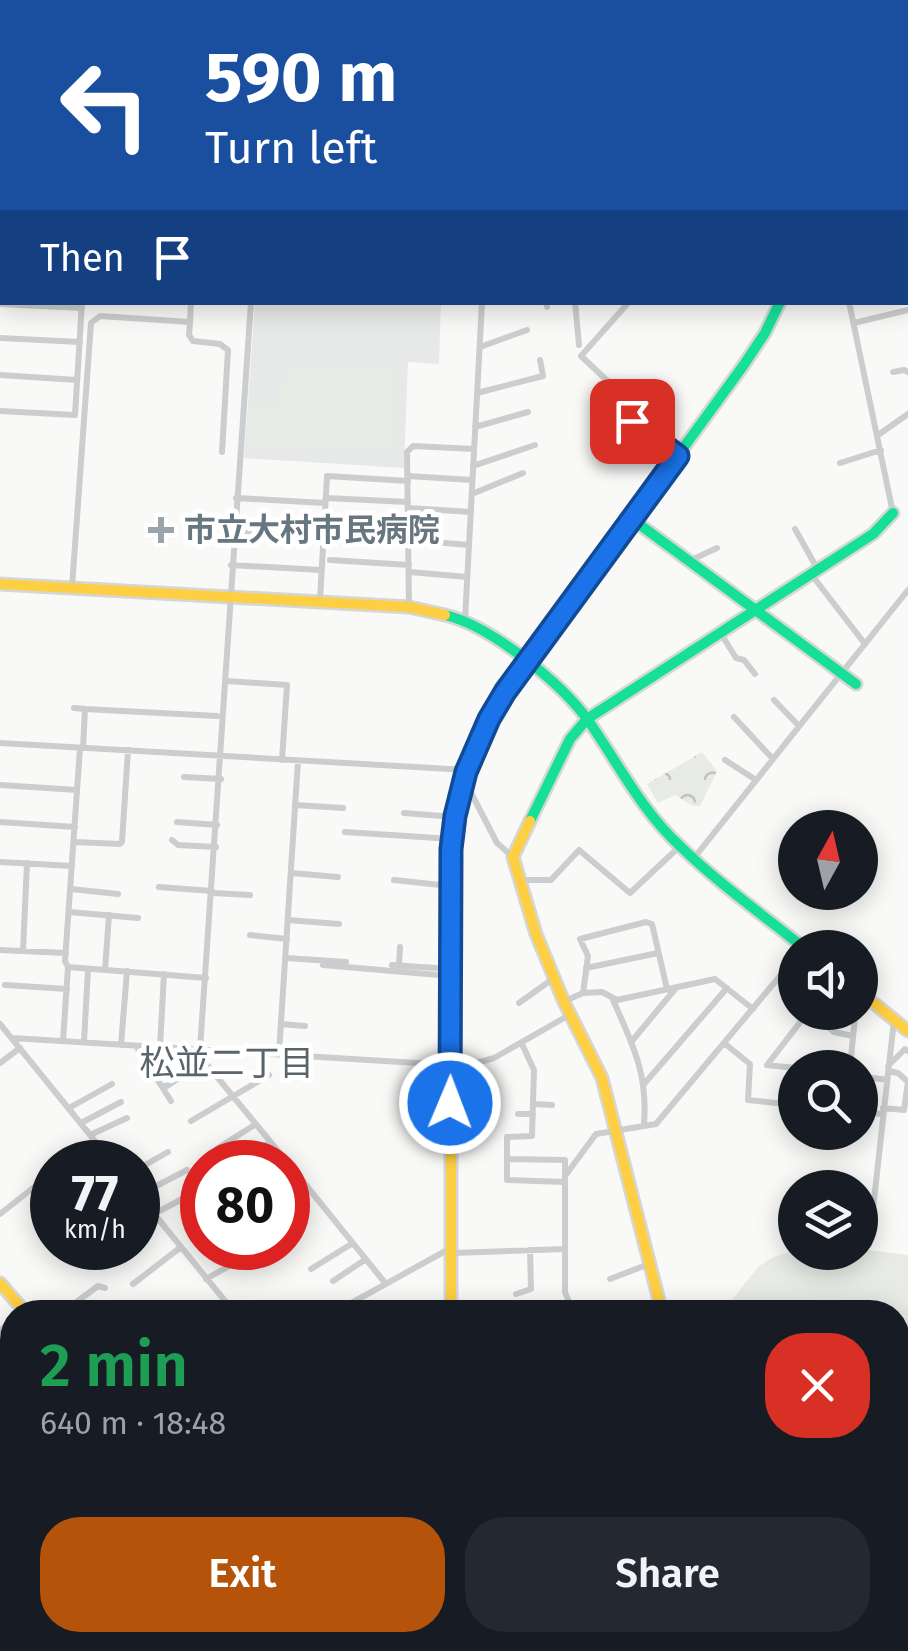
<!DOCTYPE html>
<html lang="en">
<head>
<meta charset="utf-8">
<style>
	body { margin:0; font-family:"Fira Sans","Noto Sans JP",sans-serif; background:#242831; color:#f1f3f6; height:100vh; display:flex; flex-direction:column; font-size:38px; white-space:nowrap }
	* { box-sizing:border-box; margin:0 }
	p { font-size:32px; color:#9ea1a6 }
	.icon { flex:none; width:55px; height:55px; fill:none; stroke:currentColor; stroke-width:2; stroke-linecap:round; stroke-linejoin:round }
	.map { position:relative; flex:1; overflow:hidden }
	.panel { position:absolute; left:0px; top:1300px; width:910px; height:352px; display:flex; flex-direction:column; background:#171b24; border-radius:40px 40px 0 0; box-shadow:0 5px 25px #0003 }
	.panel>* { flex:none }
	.guide { position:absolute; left:0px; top:0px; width:910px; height:305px; box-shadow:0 5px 25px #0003; background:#1a4fa0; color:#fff; overflow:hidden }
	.needle { width:65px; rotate:8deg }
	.buttons { position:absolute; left:778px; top:810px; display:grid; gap:20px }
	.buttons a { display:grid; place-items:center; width:100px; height:100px; border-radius:50%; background:#171b24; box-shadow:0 5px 25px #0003; font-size:50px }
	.speed { position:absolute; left:30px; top:1140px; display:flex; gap:20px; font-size:50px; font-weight:700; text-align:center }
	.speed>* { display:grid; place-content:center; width:130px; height:130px; border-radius:50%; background:#171b24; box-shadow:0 5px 25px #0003; line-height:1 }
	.speed small { font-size:25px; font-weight:400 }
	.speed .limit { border:15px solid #d22; background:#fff; color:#111 }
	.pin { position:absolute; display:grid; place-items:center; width:85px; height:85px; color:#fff; margin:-42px; border-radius:20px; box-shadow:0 5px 15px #0006 }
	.me { position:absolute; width:110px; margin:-55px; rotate:1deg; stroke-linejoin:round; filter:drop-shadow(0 0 8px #0008) }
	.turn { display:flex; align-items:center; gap:35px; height:210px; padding:0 40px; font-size:45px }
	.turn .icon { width:130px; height:130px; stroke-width:2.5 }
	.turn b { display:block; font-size:70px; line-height:85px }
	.then { display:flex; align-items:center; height:95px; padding:0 40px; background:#0003; gap:20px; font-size:38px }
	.round { display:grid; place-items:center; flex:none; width:105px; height:105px; border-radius:40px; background:#242831 }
	.headline { display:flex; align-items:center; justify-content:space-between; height:170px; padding:0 40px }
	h1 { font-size:60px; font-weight:600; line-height:75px; color:#1e9e55 }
	.primary-button { display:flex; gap:20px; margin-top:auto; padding:20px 40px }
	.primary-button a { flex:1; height:115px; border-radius:40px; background:#b45309; color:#fff; font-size:40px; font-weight:600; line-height:115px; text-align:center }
	.primary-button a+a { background:#242831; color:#f1f3f6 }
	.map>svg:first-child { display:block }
</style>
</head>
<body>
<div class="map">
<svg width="908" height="1651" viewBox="0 0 908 1651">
	<defs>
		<pattern id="park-crowns" width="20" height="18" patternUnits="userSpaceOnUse" patternTransform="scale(2.5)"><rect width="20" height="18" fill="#e8eae6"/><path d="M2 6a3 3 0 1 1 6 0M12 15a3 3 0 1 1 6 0" fill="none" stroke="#c0c2c0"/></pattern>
	</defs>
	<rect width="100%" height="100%" fill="#f9f9f8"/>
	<path fill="#e7e9e8" d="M 255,303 L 441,303 L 439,364 L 408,362 L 404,468 L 244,458 Z"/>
	<path fill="url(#park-crowns)" d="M 702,752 L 717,771 L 700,806 L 693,806 L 675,795 L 658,803 L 647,784 Z"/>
	<path fill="#e8eae6" d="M 283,362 L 397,368 L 393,454 L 246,447 L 249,404 L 279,406 Z
		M 860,1249 L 908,1255 L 908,1387 L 898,1389 L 898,1312 L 719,1312 C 734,1300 743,1285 755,1271 C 779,1243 827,1252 860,1252 Z"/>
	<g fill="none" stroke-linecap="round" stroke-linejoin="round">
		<defs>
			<path id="fast" d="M 783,0 L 783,2
				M 566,2 L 577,0
				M 660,2 L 670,0
				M 632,519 L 856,684
				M 596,568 L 743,366 L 765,333 L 780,302
				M 445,615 C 491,626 563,684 590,723 C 619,765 642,811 680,846 C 718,883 763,915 804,948
				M 530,821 L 570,739 L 587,719 L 873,534 L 893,513
				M 289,1640 L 297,1651
				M 479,1640 L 529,1651"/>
			<path id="slow" d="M 0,108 L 2,108
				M 0,584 L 409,607 L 445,615
				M 530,821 L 513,857 L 536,934 L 564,1002 L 602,1078 L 662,1312
				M 860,992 L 908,1031
				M 0,1283 L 25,1312
				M 451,1312 L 451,849 C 469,726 525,664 596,568"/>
			<path id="jam" d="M 0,268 L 2,268
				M 450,1640 L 451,1651"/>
		</defs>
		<use href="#fast" stroke="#d5d6d6" stroke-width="15"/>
		<use href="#slow" stroke="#d5d6d6" stroke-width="15"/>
		<use href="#jam" stroke="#d5d6d6" stroke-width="15"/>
		<path stroke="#cbcdce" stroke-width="6" d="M 109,0 L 110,2
			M 212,0 L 213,2
			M 263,0 L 264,2
			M 411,0 L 412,2
			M 706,0 L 706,2
			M 899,0 L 899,2
			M 908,39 L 908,41
			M 0,154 L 2,164
			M 0,201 L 2,201
			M 251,302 L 200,1049 L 204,1061 L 287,1162
			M 546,302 L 547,307
			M 575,302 L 579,345
			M 849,302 L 893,513
			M 0,304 L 82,308
			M 190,322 L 189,335 L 193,341 L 220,344 L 228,350 L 222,452
			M 854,323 L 908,310
			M 0,338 L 80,342
			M 480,347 L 527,330
			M 893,372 L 904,370 L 908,372
			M 0,375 L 77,380
			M 477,393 L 543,376 L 540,360
			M 0,411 L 75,415 L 82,302
			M 619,412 L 677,456
			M 475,427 L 528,412
			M 602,431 L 629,401 L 581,356 L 629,302
			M 878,435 L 908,414
			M 599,442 L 612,448 L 631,421
			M 840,463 L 881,450
			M 473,466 L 535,445
			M 408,476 L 472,480
			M 472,494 L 523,473
			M 236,498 L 325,503
			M 326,498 L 408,502
			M 409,508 L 471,512
			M 333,519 L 409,524
			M 795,529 L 818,570
			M 234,532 L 323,538
			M 409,540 L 469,545
			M 330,560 L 409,565
			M 689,561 L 717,548
			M 231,565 L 321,570
			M 410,572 L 467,577
			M 811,574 L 865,644
			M 72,587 L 91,323 L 100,316 L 190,322 L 191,302
			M 320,601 L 327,476 L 408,481
			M 409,606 L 407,452 L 413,446 L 474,449
			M 465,620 L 482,302
			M 720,632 L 736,658 L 744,660 L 755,674
			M 227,681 L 287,685 L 282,760
			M 774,700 L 799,726
			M 74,708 L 85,709
			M 734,717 L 773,759
			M 0,743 L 467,770
			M 80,748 L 65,961 L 68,967 L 206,978
			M 83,748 L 85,709 L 217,716
			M 725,760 L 756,780
			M 184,777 L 221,779
			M 0,785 L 77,790
			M 467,785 L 497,843 L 513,857
			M 295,805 L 343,808
			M 404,813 L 455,817
			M 0,822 L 75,827
			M 177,822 L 217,825
			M 345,832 L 452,839
			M 172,840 L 178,845 L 216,847
			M 74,842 L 120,844 L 122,842 L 128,750
			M 694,858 L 908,590
			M 0,862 L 72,866
			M 291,873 L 338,877
			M 394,880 L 450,886
			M 519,880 L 551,880 L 579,850 L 630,893 L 679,847
			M 159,887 L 212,891
			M 71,889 L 118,894
			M 213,893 L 250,895
			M 69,912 L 138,918
			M 288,920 L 339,924
			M 250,935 L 287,939
			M 0,950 L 66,953
			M 23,951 L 27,863
			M 286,958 L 346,962
			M 323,965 L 450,976
			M 392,965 L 450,969
			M 399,965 L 400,947
			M 586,968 L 658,953
			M 105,970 L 109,915
			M 5,985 L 67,989
			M 583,993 L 588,956 L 580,939 L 646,922 L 652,924 L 667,989
			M 613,1000 C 633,1045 648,1074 644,1124
			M 565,1001 L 583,993 L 602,992 L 617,1000 L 715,979 L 753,1009
			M 519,1003 L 554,978
			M 809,1012 L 834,1032 L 853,1036
			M 0,1024 L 112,1162
			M 281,1024 L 305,1026
			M 12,1038 L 450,1065
			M 63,1041 L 68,967
			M 632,1041 L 676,988
			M 84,1042 L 88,969
			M 724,1043 L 750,1064 L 748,1100 L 795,1105
			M 121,1045 L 127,971
			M 136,1046 L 171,1101
			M 160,1047 L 164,974
			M 279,1053 L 298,761
			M 0,1063 L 20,1048
			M 888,1066 L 905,1049 L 908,1051
			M 795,1068 L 767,1065 L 808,1012
			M 850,1068 L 855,1017 L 858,1012
			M 452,1070 L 494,1058 L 571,1014
			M 860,1076 L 887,1080
			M 644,1084 L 727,988
			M 162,1086 L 167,1086 L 204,1061
			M 534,1104 L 552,1105
			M 69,1108 L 112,1084
			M 883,1108 L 904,1110 L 908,1082 L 898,1073 L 888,1071
			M 860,1112 L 883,1114
			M 518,1114 L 533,1114
			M 191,1121 L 269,1075
			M 81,1123 L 121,1102
			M 90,1135 L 127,1118
			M 218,1148 L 256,1124
			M 507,1159 L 565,1160 L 565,1182 L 507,1180 L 507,1137 L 532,1136 L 534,1070 L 522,1044
			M 65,1162 L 94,1140
			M 237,1162 L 270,1142
			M 288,1163 L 386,1284
			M 138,1169 L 168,1152
			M 565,1176 L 596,1134 L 656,1124 L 795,958
			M 565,1182 L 565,1292 L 573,1312
			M 138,1194 L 234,1312
			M 139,1195 L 187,1170
			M 0,1214 L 52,1173
			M 154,1214 L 197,1191 L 202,1198
			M 869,1245 L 894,1020
			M 452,1253 L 564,1249
			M 311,1269 L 353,1243
			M 206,1279 L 247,1256
			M 610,1279 L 649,1264
			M 333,1281 L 366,1259
			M 133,1284 L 181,1247
			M 516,1294 L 531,1289 L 530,1250
			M 63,1312 L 98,1286 L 105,1288
			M 273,1312 L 274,1312
			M 335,1312 L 449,1249
			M 0,1331 L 12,1321
			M 898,1438 L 901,1451
			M 898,1534 L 908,1528
			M 0,1568 L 12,1558
			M 898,1580 L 908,1573
			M 0,1611 L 12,1626
			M 24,1640 L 33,1651
			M 627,1640 L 633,1651
			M 753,1642 L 764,1651
			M 81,1651 L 94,1640
			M 232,1651 L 246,1640
			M 433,1651 L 447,1640
			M 680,1651 L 682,1640
			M 784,1651 L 800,1640"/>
		<use href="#fast" stroke="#16e098" stroke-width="10"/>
		<use href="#slow" stroke="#ffcf43" stroke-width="10"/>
		<use href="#jam" stroke="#f24e42" stroke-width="10"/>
	</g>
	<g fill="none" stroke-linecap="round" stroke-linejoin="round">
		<defs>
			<path id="route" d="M 450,1103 L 451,849 L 455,816 L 466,772 L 489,719 L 505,692 L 678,456 L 632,421"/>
		</defs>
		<use href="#route" stroke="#114b97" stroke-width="25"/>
		<use href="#route" stroke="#1a73e8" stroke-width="18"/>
	</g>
	<path fill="#9aa4a9" stroke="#fff" stroke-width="4" d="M156 515h10v10h10v10h-10v10h-10v-10h-10v-10h10z"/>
	<g text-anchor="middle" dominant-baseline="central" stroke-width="10" stroke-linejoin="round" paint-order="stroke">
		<g font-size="32" font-weight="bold" fill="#67767f" stroke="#fff" text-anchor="start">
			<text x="184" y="530">市立大村市民病院</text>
		</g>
		<g font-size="35" fill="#59646b" stroke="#fff">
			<text x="227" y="1063">松並二丁目</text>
		</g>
	</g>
</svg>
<div class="buttons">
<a><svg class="needle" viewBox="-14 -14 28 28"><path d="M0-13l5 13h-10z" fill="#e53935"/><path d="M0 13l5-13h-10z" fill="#9ea1a6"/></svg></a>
<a><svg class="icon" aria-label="sound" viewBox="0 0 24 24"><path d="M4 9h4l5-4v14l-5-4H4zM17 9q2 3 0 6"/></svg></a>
<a><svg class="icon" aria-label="search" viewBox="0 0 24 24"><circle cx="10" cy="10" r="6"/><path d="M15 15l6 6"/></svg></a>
<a><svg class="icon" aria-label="layers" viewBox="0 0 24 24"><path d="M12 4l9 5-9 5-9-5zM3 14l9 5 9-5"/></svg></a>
</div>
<div class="speed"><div>77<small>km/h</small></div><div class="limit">80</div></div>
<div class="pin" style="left:632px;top:421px;background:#d93025"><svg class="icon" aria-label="arrive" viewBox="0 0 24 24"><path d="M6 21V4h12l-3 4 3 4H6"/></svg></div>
<svg class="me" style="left:450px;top:1103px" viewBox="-20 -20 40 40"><circle r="17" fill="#1a73e8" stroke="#fff" stroke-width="3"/><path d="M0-11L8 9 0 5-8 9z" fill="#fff"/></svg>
<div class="guide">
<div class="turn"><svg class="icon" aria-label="left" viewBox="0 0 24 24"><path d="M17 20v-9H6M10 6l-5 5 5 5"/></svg><div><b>590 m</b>Turn left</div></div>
<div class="then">Then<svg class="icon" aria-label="arrive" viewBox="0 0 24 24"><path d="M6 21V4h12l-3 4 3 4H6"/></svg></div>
</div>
<section class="panel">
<div class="headline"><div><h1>2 min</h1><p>640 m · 18:48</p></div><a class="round" style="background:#d93025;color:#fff"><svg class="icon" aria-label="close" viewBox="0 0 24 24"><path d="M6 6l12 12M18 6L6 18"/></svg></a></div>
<div class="primary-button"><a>Exit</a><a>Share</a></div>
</section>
</div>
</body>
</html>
